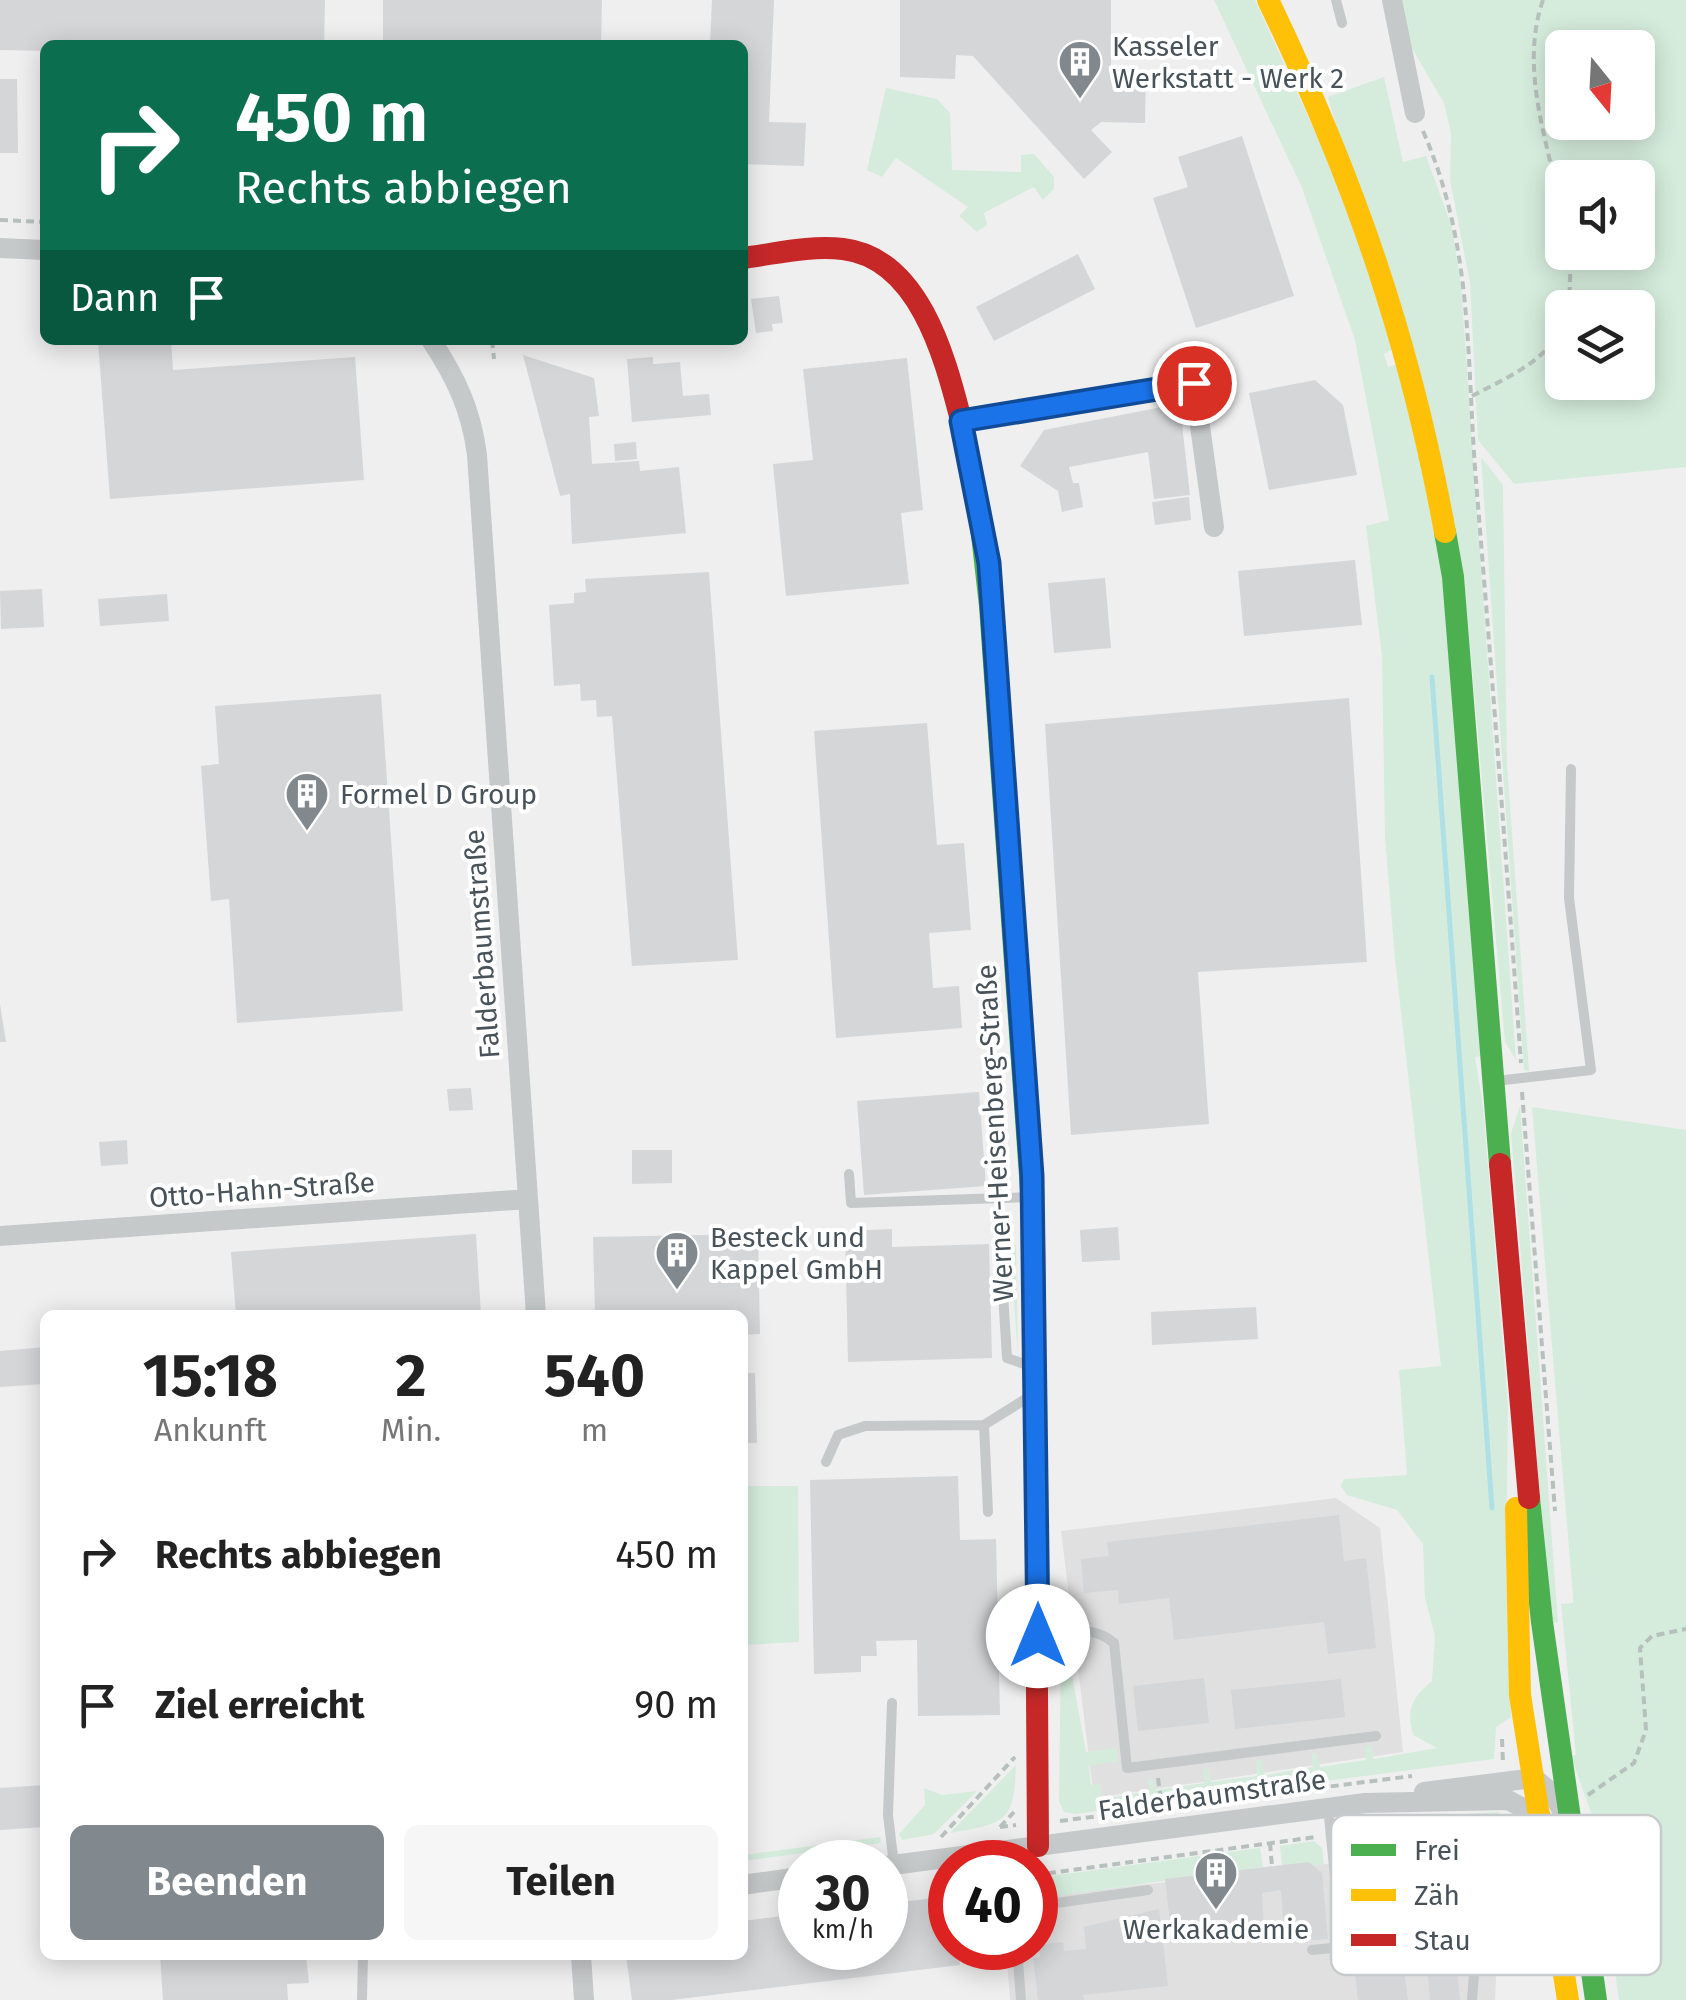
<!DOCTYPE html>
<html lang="de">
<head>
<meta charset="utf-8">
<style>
	body { margin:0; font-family:"Fira Sans",sans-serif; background:#f6f6f6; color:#222; height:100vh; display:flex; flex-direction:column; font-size:38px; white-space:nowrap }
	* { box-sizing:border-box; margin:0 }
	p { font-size:32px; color:#767676 }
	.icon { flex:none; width:55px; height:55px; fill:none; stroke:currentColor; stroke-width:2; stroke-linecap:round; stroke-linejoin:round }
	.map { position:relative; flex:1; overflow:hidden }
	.panel { position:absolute; left:40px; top:1310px; width:708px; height:650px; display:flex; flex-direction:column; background:#fff; border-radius:15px; box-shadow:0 5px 25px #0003 }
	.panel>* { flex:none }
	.hud { position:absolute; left:40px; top:40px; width:708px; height:305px; border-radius:15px; box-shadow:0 5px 25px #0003; background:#0b6e4f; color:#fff; overflow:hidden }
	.needle { width:65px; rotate:162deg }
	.tools { position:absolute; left:1545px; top:30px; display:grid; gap:20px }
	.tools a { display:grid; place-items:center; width:110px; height:110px; border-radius:15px; background:#fff; box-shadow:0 5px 25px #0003; font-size:50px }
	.speed { position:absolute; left:778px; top:1840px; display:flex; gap:20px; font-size:50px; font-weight:700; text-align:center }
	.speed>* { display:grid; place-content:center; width:130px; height:130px; border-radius:50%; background:#fff; box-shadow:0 5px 25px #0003; line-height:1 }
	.speed small { font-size:25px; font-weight:400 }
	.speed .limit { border:15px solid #d22; background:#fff; color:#111 }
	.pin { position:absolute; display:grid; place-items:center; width:85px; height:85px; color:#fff; margin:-42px; border:5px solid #fff; border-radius:50%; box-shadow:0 2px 10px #0007 }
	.me { position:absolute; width:110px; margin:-55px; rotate:0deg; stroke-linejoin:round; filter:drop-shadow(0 0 8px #0008) }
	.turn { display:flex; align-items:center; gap:35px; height:210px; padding:0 30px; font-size:45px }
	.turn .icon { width:130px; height:130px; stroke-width:2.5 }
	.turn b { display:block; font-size:70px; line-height:85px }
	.then { display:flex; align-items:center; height:95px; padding:0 30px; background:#0003; gap:20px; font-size:38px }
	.eta { display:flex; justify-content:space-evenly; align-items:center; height:170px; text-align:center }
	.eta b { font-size:60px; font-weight:700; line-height:70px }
	.primary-button { display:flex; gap:20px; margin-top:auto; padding:20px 30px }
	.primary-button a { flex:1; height:115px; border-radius:15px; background:#82898e; color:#fff; font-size:40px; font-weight:700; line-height:115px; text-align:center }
	.primary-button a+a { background:#f6f6f6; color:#222 }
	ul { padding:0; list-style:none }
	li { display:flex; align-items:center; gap:30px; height:150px; padding:0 30px }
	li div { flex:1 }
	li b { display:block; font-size:38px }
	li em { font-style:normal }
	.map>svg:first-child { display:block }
</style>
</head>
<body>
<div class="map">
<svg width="1686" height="2000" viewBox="0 0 1686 2000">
	<rect width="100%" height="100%" fill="#efefef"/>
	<path fill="#e1e0e0" d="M 1336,1498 L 1380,1528 L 1403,1752 L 1094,1798 L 1061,1531 Z
		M 1502,1844 L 1495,2000 L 1010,2000 L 1006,1948 L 1035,1948 L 1035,1897 Z"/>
	<path fill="#d5ecdc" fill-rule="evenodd" d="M 1214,0 L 1255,0 L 1342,191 L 1393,349 L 1384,354 L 1388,367 L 1398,364 C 1461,585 1463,828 1482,1056 L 1475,1057 L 1483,1106 L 1508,1407 L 1506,1573 L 1511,1717 L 1496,1727 L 1494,1759 L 1075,1814 L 1064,1812 L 1059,1801 L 1061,1645 L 1066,1643 L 1086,1752 L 1117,1748 L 1118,1761 L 1089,1766 L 1091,1785 L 1100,1784 L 1102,1799 L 1149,1791 L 1148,1780 L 1153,1779 L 1156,1790 L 1204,1783 L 1203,1769 L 1208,1768 L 1211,1782 L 1257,1776 L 1256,1761 L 1262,1760 L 1265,1775 L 1313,1767 L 1311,1754 L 1317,1753 L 1320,1767 L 1366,1760 L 1365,1746 L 1371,1745 L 1374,1759 L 1437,1748 L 1413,1735 C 1406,1708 1412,1698 1432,1681 L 1435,1636 L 1425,1598 L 1423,1544 L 1397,1510 L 1347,1495 L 1341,1486 L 1344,1479 L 1407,1475 L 1399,1370 L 1441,1366 L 1395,959 L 1385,836 L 1382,656 L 1366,526 L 1389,520 L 1355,340 L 1302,188 Z
		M 1400,0 L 1686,0 L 1686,467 L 1514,484 L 1478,440 L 1470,283 L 1450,180 L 1451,133 L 1444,103 L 1409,43 ZM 1562,48 L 1638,48 L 1638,122 L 1562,122 ZM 1562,178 L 1638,178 L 1638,252 L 1562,252 ZM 1562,308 L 1638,308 L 1638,382 L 1562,382 Z
		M 1384,77 L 1403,162 L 1426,156 L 1452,227 L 1461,285 L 1516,1060 L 1505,1042 L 1464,576 L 1328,97 Z
		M 886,88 L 937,99 L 950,113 L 952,170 L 1021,172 L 1021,155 L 1034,154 L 1054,177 L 1054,189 L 1043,200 L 1034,187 L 984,213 L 987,225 L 977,232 L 959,216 L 968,207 L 896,158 L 882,177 L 867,170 Z
		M 1481,457 L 1503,485 L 1507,763 L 1529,1071 L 1524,1070 Z
		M 1520,1106 L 1558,1622 L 1550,1623 L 1511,1133 Z
		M 1532,1107 L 1686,1130 L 1686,2000 L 1619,2000 L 1593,1818 L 1571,1756 L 1576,1755 L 1561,1604 L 1573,1603 L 1573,1596 Z
		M 1016,1245 L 1018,1357 L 1013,1288 L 1007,1283 L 1006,1247 Z
		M 743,1486 L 798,1486 L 799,1642 L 743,1645 Z
		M 1016,1765 C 1014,1824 1005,1823 950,1833 Z
		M 924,1788 L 942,1795 L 977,1791 L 934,1834 L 902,1840 L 899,1834 L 925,1805 Z
		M 1499,1812 L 1500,1826 L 1490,1832 L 1341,1844 L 1341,1839 L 1412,1833 L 1411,1817 Z
		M 881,1837 L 880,1843 L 743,1861 L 743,1855 Z
		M 1314,1841 L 1322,1848 L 1324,1865 L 1282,1865 L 1280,1846 Z
		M 1260,1848 L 1263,1867 L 1035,1899 L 1035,1878 Z"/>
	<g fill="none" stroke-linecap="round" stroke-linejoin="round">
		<path stroke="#aee0e6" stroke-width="5" d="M 1432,677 L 1492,1508"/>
	</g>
	<path fill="#d5d6d8" d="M 0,0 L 325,0 L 324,45 L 45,45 L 45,51 L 0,50 Z
		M 383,0 L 602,0 L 601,45 L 383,45 Z
		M 712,0 L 774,0 L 769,122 L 806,123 L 804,166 L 742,164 L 742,45 L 710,45 Z
		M 900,0 L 1111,0 L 1111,69 L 1146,71 L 1145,123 L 1101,122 L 1091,130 L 1112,152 L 1084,179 L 973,56 L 956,55 L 955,79 L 900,77 Z
		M 0,79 L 17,79 L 18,153 L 0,153 Z
		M 1242,136 L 1294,296 L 1196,328 L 1153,198 L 1188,187 L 1178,157 Z
		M 1078,254 L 1095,289 L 994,341 L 976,307 Z
		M 779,296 L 783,323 L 772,324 L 773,331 L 756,333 L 751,299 Z
		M 171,340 L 173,370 L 355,357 L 364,480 L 110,499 L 98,341 Z
		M 523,355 L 594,378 L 599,416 L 589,417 L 592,464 L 639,461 L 640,471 L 679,467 L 686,533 L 572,544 L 570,494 L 560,496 Z
		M 653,357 L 653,364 L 680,362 L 683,396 L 709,394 L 711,415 L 632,422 L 627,359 Z
		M 907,358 L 923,510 L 901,513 L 909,584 L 786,596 L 773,464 L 813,460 L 803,369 Z
		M 1315,380 L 1343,405 L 1357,475 L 1269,490 L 1249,393 Z
		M 1167,406 L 1181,415 L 1190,495 L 1154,499 L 1148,452 L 1069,467 L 1073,483 L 1079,483 L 1083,507 L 1062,512 L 1058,491 L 1020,466 L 1044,430 Z
		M 636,442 L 637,459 L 615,461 L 614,444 Z
		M 1189,497 L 1191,520 L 1155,525 L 1152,502 Z
		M 1355,560 L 1362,625 L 1244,636 L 1238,571 Z
		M 709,572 L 738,960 L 632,966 L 612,716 L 597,717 L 596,700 L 581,701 L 580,684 L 554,686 L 549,605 L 574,603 L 574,593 L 586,592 L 585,579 Z
		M 1105,578 L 1111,648 L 1054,653 L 1048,583 Z
		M 42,589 L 44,627 L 1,629 L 0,591 Z
		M 167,594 L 169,621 L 100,626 L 98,599 Z
		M 381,694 L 403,1011 L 237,1023 L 229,899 L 211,901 L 201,766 L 219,764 L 215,706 Z
		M 1349,698 L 1367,962 L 1198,972 L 1209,1124 L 1071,1135 L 1045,724 Z
		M 927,723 L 937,845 L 964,843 L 971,930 L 929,933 L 933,988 L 959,986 L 962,1028 L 836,1038 L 814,731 Z
		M 0,1004 L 6,1042 L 0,1042 Z
		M 471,1088 L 473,1110 L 449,1111 L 447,1089 Z
		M 979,1092 L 986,1186 L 864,1195 L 857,1101 Z
		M 127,1140 L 128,1164 L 101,1166 L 99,1142 Z
		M 632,1150 L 672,1150 L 672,1183 L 632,1184 Z
		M 1118,1227 L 1120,1260 L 1082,1262 L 1080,1230 Z
		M 892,1229 L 892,1247 L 989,1244 L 992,1358 L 848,1362 L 845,1231 Z
		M 476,1234 L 481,1315 L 236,1315 L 231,1252 Z
		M 758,1234 L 760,1334 L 742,1335 L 742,1315 L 595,1315 L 593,1237 Z
		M 1256,1307 L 1258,1339 L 1152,1345 L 1151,1312 Z
		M 45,1347 L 45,1384 L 0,1387 L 0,1351 Z
		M 742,1373 L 755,1373 L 757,1443 L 742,1443 Z
		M 958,1476 L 960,1540 L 996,1539 L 1000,1715 L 918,1716 L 917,1640 L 876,1641 L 877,1656 L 861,1656 L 861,1672 L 814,1674 L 810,1480 Z
		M 1339,1515 L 1344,1561 L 1366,1558 L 1376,1648 L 1328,1654 L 1324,1622 L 1174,1640 L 1169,1598 L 1119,1604 L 1118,1590 L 1084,1593 L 1081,1559 L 1109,1556 L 1107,1542 Z
		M 1204,1678 L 1209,1723 L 1138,1731 L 1133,1686 Z
		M 1341,1679 L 1345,1717 L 1235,1729 L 1231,1690 Z
		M 45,1785 L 45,1827 L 0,1830 L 0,1788 Z
		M 1309,1862 L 1322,1873 L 1328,1939 L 1285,1942 L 1281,1890 L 1262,1893 L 1264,1929 L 1172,1938 L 1165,1879 Z
		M 1460,1871 L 1467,1948 L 1455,1949 L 1460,2000 L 1430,2000 L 1425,1939 L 1387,1942 L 1384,1896 L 1421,1893 L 1419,1874 Z
		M 950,1896 L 950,1948 L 958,1948 L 960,1965 L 671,2000 L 632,2000 L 626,1955 L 742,1955 L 742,1921 L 800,1914 L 800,1948 L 885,1948 L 885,1904 Z
		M 1159,1909 L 1168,1986 L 1083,1995 L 1084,2000 L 1038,2000 L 1033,1958 L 1040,1957 L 1039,1945 L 1063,1942 L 1064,1951 L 1086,1949 L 1084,1927 Z
		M 1401,1945 L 1408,2000 L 1358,2000 L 1352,1951 Z
		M 160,1955 L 306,1955 L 309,1983 L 287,1984 L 288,2000 L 163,2000 Z"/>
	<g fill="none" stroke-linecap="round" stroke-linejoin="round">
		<path stroke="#b6c0bc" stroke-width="4" stroke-dasharray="8 5" stroke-linecap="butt" d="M 1543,0 C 1519,68 1548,144 1562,212
			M 1423,131 C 1474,248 1466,357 1476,481 C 1492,675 1507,869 1521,1063
			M 0,220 L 45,222
			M 1569,308 L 1571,252
			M 492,340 L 494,359
			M 1472,396 C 1504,379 1550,360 1562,325
			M 1522,1092 L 1555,1511
			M 1502,1739 L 1503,1764
			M 1158,1778 L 1162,1808
			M 1588,1795 L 1634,1763 L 1646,1730 L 1640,1648 L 1652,1636 L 1686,1629
			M 1060,1821 L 1412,1776
			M 1000,1827 L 1016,1825
			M 1000,1827 L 1014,1812
			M 941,1837 L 1015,1757
			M 1270,1843 L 1272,1866
			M 1344,1849 L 1492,1836 L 1510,1825
			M 1035,1875 L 1316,1837"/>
		<path stroke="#c6c9ca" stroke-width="10" d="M 1336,0 L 1342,23
			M 1496,1081 L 1591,1070 L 1569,898 L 1571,769
			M 849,1174 L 851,1203 L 1031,1197
			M 1001,1261 L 1007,1358 L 1036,1368
			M 984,1425 L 988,1512
			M 826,1462 L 838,1435 L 865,1426 L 984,1425 L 1032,1395
			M 1039,1636 C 1065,1632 1093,1624 1114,1643 L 1127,1768 L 1376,1736
			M 892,1703 L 888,1815 L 894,1865
			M 1328,1807 L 1342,1947 L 1370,1944
			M 1335,1868 L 1483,1857 L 1472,2000
			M 1035,1906 L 1148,1890
			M 1017,1948 L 1021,2000
			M 1312,1950 L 1342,1947
			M 362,2000 L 363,1955"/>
		<path stroke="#c6c9ca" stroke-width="20" d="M 1392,0 L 1415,113
			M 0,248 L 45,250
			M 431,340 C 456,378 471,409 477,455 L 536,1315
			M 961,421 L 1194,383 L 1214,527
			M 0,1236 L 528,1199
			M 1424,1792 L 1534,1778 L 1553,1794 L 1565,1816
			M 885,1866 L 1365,1803 L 1508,1800 L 1542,1818
			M 742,1885 L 800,1877
			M 581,1955 L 584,2000"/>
		<path stroke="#4caf50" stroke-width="22" d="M 960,416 L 981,526 L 990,606 L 1034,1233
			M 1445,532 L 1453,577 L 1500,1164
			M 1529,1498 L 1542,1622 L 1596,2000"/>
		<path stroke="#ffc107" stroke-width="22" d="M 1268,0 C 1354,179 1409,337 1445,532
			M 1516,1508 L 1520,1695 L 1568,2000"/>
		<path stroke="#c62828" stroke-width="22" d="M 742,258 C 775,254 809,245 843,249 C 918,258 944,354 960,416
			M 1500,1164 L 1529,1498
			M 1034,1233 L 1038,1846"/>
	</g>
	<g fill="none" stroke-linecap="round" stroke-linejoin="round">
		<defs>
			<path id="route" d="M 1038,1636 L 1032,1176 L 989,563 L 961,421 L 1194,383"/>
		</defs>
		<use href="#route" stroke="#114b97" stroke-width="25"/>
		<use href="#route" stroke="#1a73e8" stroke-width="18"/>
	</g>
	<defs>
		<symbol id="building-pin" viewBox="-11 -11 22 30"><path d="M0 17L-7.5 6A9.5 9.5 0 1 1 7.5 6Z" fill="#82898e" stroke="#fff"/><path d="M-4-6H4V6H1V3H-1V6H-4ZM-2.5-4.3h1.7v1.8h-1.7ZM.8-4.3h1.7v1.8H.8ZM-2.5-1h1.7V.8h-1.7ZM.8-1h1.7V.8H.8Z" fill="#fff"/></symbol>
	</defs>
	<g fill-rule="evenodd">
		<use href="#building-pin" x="1055" y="37" width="50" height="68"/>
		<use href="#building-pin" x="282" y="769" width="50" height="68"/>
		<use href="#building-pin" x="652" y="1228" width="50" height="68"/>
		<use href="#building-pin" x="1191" y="1848" width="50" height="68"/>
	</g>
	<g text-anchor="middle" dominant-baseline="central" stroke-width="8" stroke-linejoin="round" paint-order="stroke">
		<g font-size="28" fill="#485259" stroke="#fff" text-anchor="start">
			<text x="1112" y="46">Kasseler<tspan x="1112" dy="32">Werkstatt - Werk 2</tspan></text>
			<text x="340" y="794">Formel D Group</text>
			<text x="710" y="1237">Besteck und<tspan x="710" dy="32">Kappel GmbH</tspan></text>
			<text x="1216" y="1929" text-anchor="middle">Werkakademie</text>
		</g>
		<g font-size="28" fill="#485259" stroke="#fff">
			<text transform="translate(482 944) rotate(-94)">Falderbaumstraße</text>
			<text transform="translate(995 1133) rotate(-93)">Werner-Heisenberg-Straße</text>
			<text transform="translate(262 1190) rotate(-4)">Otto-Hahn-Straße</text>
			<text transform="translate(1212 1795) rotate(-8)">Falderbaumstraße</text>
		</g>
	</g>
	<rect x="1331" y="1815" width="330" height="160" rx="15" fill="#fff" stroke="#c8cbcd" stroke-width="2.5"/>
	<rect x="1351" y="1844" width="45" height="12" fill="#4caf50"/>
	<rect x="1351" y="1889" width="45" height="12" fill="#ffc107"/>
	<rect x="1351" y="1934" width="45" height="12" fill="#c62828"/>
	<g font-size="28" fill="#485259">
		<text x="1414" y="1860">Frei</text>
		<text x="1414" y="1905">Zäh</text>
		<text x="1414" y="1950">Stau</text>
	</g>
</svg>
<div class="tools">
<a><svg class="needle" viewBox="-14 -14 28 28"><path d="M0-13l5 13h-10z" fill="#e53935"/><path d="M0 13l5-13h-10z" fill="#767676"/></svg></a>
<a><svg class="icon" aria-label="sound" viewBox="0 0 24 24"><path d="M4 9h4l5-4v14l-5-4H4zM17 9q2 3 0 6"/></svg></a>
<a><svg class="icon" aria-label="layers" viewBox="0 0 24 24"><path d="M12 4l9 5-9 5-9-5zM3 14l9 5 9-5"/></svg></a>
</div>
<div class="speed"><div>30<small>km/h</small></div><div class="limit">40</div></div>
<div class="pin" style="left:1194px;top:383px;background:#d93025"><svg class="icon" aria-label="arrive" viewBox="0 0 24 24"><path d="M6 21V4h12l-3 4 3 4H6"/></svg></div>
<svg class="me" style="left:1038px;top:1636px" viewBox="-20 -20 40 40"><circle r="19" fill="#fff"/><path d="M0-13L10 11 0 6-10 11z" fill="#1a73e8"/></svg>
<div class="hud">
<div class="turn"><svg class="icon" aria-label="right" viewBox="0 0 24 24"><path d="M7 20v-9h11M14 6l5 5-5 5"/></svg><div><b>450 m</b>Rechts abbiegen</div></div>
<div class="then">Dann<svg class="icon" aria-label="arrive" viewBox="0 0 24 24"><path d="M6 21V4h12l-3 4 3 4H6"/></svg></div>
</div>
<section class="panel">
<div class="eta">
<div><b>15:18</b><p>Ankunft</p></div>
<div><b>2</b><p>Min.</p></div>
<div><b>540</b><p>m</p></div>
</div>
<ul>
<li><svg class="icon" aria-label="right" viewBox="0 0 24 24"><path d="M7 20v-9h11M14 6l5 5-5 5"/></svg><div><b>Rechts abbiegen</b></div><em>450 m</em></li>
<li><svg class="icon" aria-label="arrive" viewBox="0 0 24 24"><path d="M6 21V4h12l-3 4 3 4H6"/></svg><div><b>Ziel erreicht</b></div><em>90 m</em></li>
</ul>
<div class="primary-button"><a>Beenden</a><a>Teilen</a></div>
</section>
</div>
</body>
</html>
